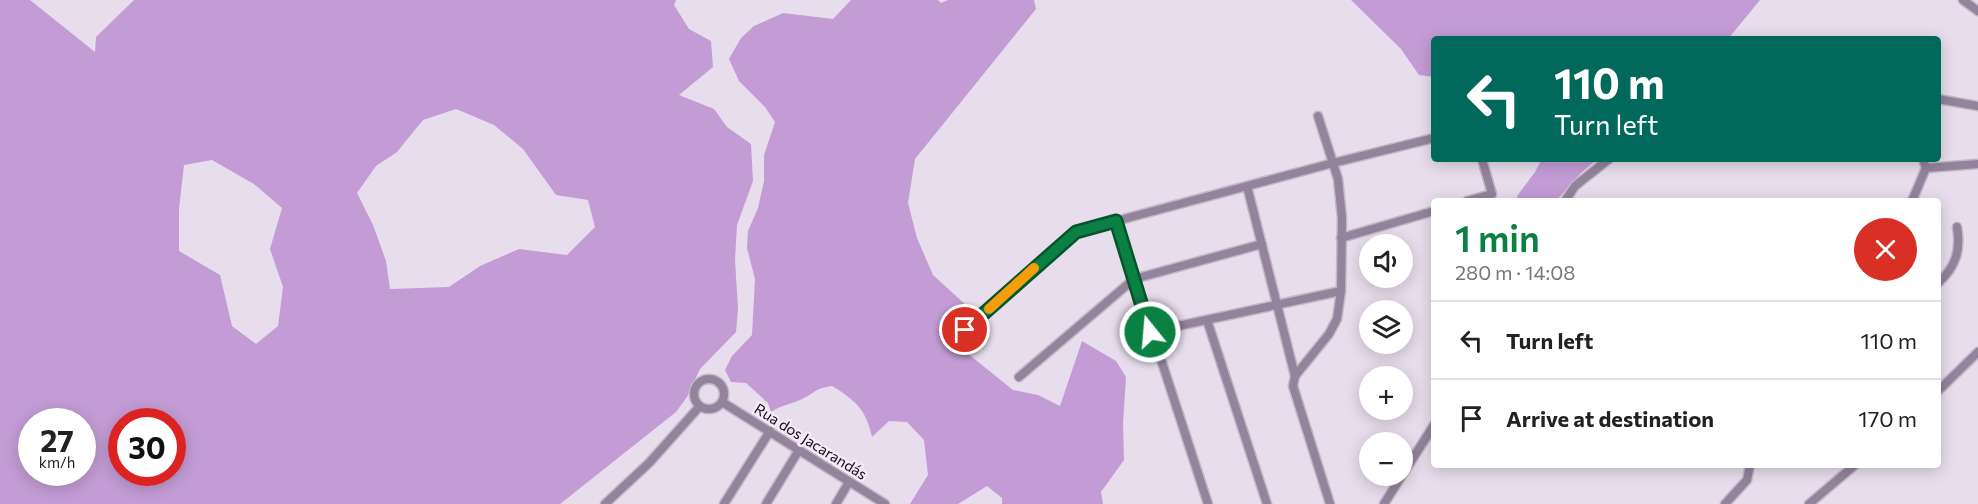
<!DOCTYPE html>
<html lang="en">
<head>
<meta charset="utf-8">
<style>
	body { margin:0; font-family:Commissioner,sans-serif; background:#f6f6f6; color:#222; height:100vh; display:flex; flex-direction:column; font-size:22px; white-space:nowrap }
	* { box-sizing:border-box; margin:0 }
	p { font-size:20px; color:#767676 }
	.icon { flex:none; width:33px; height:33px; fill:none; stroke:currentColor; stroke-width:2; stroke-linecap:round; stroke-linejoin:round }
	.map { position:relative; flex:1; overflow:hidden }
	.drawer { position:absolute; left:1431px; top:198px; width:510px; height:270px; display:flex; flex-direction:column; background:#fff; border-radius:6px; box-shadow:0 3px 15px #0003 }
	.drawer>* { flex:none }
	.top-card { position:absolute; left:1431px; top:36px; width:510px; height:126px; border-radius:6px; box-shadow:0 3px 15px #0003; background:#00695c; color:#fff; overflow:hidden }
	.fabs { position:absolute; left:1359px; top:234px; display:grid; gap:12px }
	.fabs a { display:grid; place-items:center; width:54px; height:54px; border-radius:50%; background:#fff; box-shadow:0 3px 15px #0003; font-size:30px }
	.speed { position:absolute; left:18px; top:408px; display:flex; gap:12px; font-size:30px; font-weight:700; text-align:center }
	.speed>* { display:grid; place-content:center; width:78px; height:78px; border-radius:50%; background:#fff; box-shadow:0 3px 15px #0003; line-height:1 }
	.speed small { font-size:15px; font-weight:400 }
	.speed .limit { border:9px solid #d22; background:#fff; color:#111 }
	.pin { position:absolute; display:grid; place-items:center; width:51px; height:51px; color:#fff; margin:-26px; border:3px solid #fff; border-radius:50%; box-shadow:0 2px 6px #0007 }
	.me { position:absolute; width:66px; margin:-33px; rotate:343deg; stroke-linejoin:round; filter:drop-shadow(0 0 4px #0008) }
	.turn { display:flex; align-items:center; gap:21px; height:126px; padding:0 24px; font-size:27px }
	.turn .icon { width:78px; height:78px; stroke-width:2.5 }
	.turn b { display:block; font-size:42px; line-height:51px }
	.round { display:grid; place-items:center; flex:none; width:63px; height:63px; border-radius:32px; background:#f6f6f6 }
	.overview { display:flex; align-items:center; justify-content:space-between; height:102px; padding:0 24px }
	h1 { font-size:36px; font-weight:600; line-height:45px; color:#0b8043 }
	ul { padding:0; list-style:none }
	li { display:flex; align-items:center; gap:18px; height:78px; padding:0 24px; border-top:2px solid #e0e0e0 }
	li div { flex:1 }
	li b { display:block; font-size:22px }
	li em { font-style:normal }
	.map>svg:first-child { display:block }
</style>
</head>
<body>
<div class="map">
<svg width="1978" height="504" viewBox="0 0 1978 504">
	<rect width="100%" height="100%" fill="#e7ddec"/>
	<path fill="#c39cd5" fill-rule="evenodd" d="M 0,0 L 30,0 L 95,52 L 96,37 L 134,0 L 676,0 L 674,5 L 689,29 L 711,41 L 713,67 L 679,95 L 714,109 L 727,127 L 751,144 L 753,181 L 737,225 L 735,260 L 738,309 L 736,332 L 700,369 L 687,397 L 676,412 L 560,504 L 0,504 ZM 456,109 L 494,125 L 523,149 L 556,195 L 588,200 L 595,227 L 567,255 L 519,249 L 480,266 L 449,287 L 390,289 L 386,261 L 373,225 L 357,193 L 376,166 L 397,152 L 423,120 ZM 212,160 L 254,184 L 282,208 L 270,249 L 283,287 L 278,326 L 256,344 L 232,326 L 220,275 L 179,251 L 179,209 L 184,165 ZM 32,422 L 82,422 L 82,472 L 32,472 ZM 122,422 L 172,422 L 172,472 L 122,472 Z
		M 851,0 L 938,0 L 941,3 L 948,0 L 1034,0 L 1036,9 L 915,159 L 908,203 L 917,238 L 933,275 L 967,306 L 952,330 L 967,353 L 1013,390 L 1038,395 L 1060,406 L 1082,341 L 1116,361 L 1126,377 L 1123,423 L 1124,460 L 1101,492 L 1103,504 L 1002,504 L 1002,498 L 987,486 L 958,504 L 910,504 L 928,475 L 924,440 L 907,422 L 889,421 L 872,437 C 866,409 855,400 832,386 C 813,389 817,392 802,399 C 792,404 781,405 771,412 L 768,403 L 746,383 L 731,382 L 725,370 L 732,356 L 752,335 L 755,279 L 747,248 L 748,231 L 758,208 L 764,181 L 764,155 L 775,122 L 765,107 L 739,81 L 729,59 L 741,38 L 754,26 L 783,13 L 833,19 Z
		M 1351,0 L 1760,0 L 1728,39 L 1434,39 L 1434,77 L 1419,75 L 1401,49 Z
		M 1542,159 L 1597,159 L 1580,174 L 1556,201 L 1518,201 L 1517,196 L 1535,172 Z"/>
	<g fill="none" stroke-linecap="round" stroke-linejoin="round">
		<defs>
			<path id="minor" d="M 1963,0 L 1978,11
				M 1938,99 L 1978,106
				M 1318,116 L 1338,179 L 1342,218 L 1341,291 L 1337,319 L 1329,334 L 1295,376 L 1293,386 L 1330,504
				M 1926,168 L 1978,164
				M 1247,186 L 1295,376
				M 1467,201 L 1492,194 L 1482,159
				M 1565,201 L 1575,186 L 1609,159
				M 1912,201 L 1926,168 L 1923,159
				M 1116,221 L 1208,504
				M 1341,238 L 1434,211
				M 1938,283 C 1956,267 1961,250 1957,227
				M 1207,320 L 1267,504
				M 965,329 L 1075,232 L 1333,163 L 1434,138
				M 1150,332 L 1341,291
				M 1019,377 L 1134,279 L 1262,244
				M694 394a15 15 0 1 1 30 0a15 15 0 1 1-30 0Z
				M 1938,391 L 1978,352
				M 722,402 L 885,504
				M 605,504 L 649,463 L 700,406
				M 724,504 L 770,431
				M 766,504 L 799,450
				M 836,504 L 849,482
				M 1384,504 L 1434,425
				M 1725,504 L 1747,480 L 1750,465
				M 1809,504 L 1855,465"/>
		</defs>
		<use href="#minor" stroke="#c1b8c5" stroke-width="11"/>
		<use href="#minor" stroke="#94839c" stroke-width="8"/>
	</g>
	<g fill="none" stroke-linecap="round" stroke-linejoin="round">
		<defs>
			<path id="route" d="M 965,330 L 1076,232 L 1116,221 L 1150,332"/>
		</defs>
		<use href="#route" stroke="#07532c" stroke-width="15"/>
		<use href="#route" stroke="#0b8043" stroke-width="10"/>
		<path stroke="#f59e0b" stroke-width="10" d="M 989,309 L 1034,268"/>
	</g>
	<g text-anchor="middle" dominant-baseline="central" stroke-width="5" stroke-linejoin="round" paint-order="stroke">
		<g font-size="15" fill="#120f14" stroke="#f4eaf9">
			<text transform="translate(811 441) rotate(32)">Rua dos Jacarandás</text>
		</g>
	</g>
</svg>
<div class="fabs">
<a><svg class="icon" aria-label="sound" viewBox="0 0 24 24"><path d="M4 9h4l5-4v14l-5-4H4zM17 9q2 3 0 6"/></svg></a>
<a><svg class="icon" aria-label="layers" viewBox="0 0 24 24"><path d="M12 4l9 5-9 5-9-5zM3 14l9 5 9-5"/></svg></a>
<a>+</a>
<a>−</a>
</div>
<div class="speed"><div>27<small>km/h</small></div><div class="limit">30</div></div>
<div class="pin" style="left:965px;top:330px;background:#d93025"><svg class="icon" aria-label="arrive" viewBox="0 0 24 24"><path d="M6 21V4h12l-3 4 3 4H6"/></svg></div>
<svg class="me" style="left:1150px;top:332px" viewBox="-20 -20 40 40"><circle r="17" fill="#0b8043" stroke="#fff" stroke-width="3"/><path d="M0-11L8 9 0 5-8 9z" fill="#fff"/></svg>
<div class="top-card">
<div class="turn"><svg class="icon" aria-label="left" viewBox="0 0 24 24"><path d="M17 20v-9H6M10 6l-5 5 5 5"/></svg><div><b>110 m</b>Turn left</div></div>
</div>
<section class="drawer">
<div class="overview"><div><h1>1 min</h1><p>280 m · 14:08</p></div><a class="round" style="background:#d93025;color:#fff"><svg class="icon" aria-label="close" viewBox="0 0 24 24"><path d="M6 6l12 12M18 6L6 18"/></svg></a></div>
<ul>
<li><svg class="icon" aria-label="left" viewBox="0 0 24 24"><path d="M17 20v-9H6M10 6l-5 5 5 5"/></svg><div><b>Turn left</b></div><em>110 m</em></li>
<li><svg class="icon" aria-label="arrive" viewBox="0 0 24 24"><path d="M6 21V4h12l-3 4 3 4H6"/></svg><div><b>Arrive at destination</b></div><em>170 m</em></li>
</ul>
</section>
</div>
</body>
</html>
